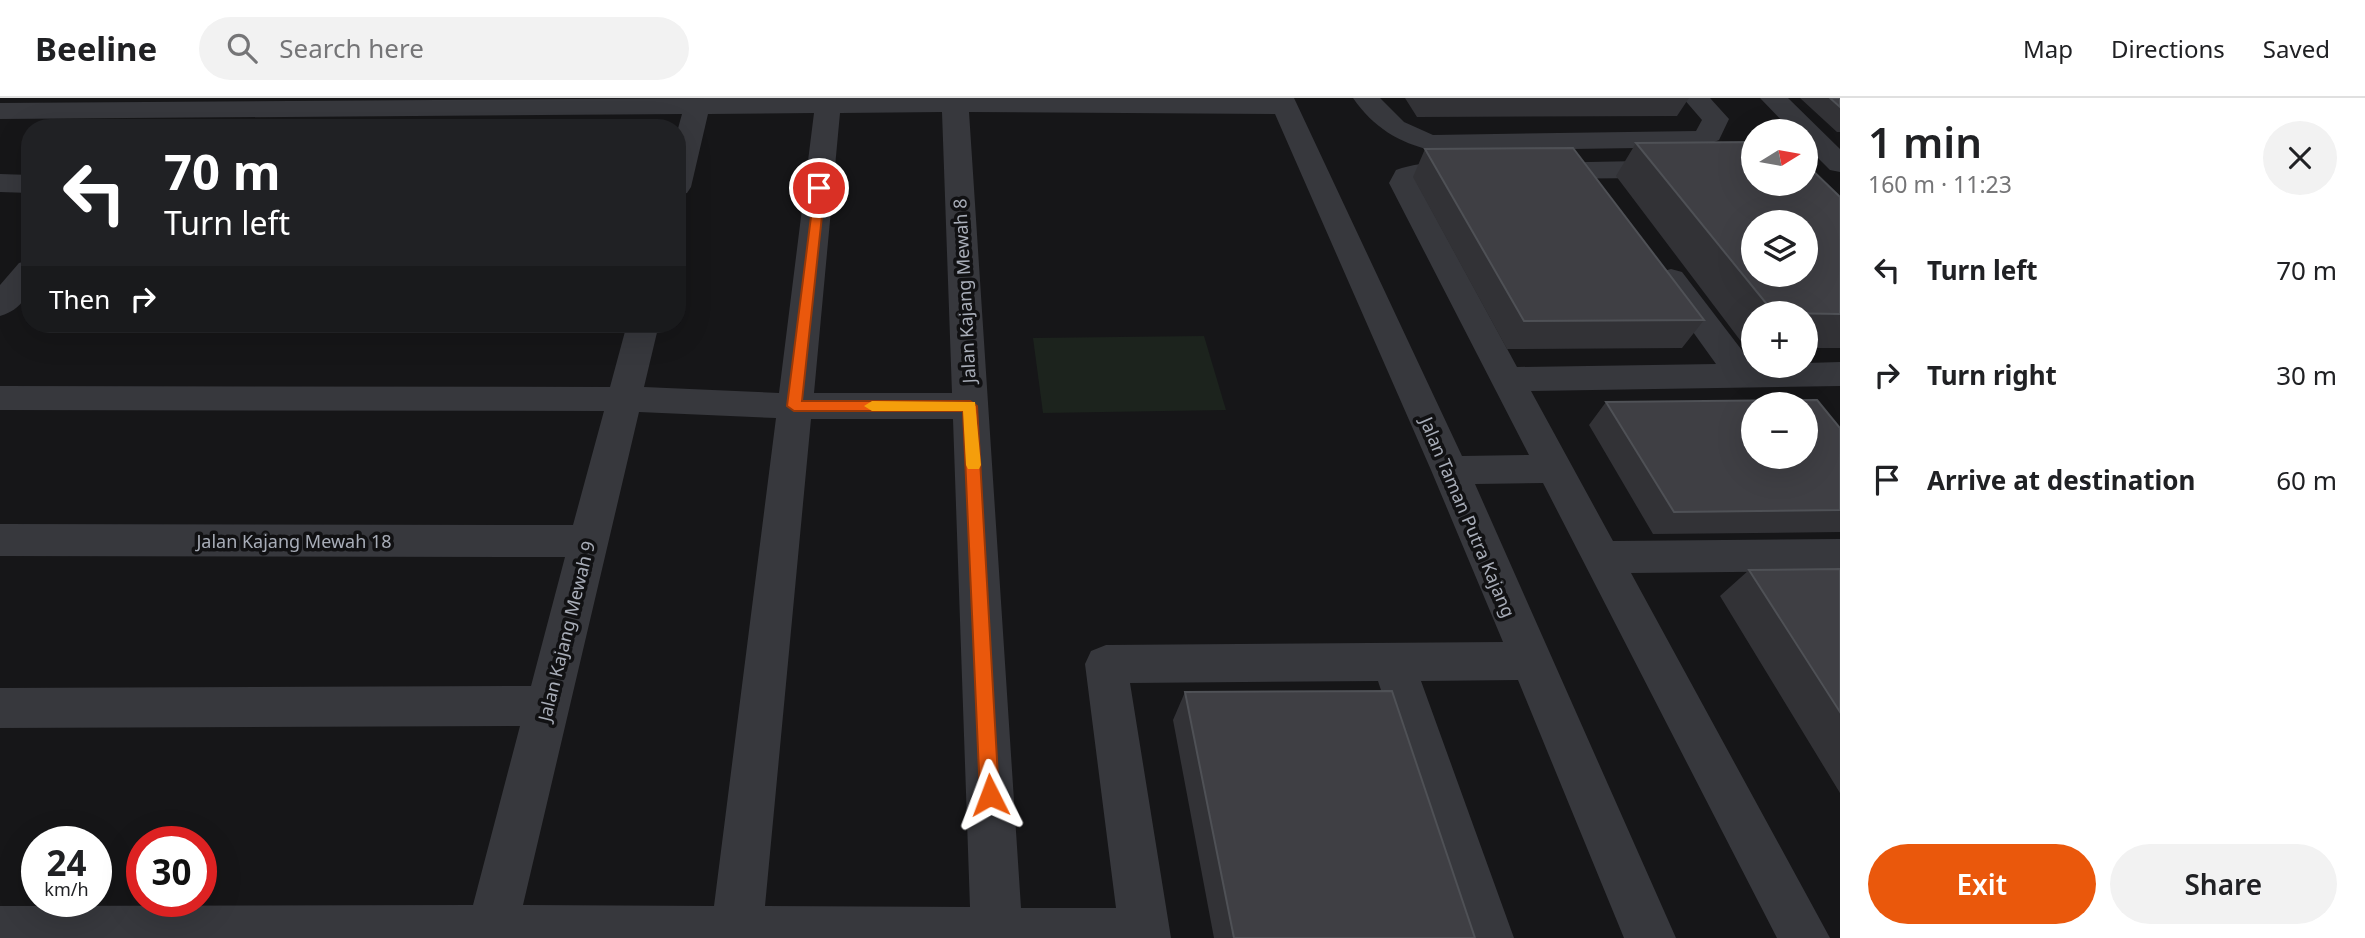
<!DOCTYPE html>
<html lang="en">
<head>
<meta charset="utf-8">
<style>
	body { margin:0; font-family:"Noto Sans",sans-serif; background:#f2f2f2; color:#202124; height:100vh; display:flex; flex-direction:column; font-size:26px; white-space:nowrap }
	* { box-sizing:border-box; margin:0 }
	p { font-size:23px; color:#757577 }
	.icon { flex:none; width:38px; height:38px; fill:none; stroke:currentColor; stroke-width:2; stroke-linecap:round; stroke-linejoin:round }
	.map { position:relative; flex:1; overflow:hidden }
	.drawer { display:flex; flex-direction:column; background:#fff; width:525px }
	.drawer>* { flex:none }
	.banner { position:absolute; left:21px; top:21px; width:665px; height:214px; border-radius:28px; box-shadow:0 7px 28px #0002; background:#202124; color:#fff; overflow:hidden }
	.needle { width:46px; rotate:79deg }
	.fabs { position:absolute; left:1741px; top:21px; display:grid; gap:14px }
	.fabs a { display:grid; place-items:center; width:77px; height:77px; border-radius:50%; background:#fff; box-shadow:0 7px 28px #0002; font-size:35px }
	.speed { position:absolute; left:21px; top:728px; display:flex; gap:14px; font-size:35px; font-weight:700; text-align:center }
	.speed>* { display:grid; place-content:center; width:91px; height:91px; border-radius:50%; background:#fff; box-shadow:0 7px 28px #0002; line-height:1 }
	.speed small { font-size:18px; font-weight:400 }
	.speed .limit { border:10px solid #d22; background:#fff; color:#111 }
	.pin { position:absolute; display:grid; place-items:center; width:60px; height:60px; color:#fff; margin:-30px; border:4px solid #fff; border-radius:50%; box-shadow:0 2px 7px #0007 }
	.me { position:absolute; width:77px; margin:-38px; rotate:357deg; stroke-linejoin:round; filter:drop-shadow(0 0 5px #0008) }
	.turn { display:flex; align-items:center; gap:24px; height:147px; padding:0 28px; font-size:32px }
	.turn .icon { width:91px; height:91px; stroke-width:2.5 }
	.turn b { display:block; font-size:49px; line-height:60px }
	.then { display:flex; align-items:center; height:66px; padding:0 28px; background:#0003; gap:14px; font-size:26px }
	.round { display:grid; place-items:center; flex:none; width:74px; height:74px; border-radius:37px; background:#f2f2f2 }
	.overview { display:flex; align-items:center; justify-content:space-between; height:119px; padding:0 28px }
	h1 { font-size:42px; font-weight:600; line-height:52px }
	.cta { display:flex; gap:14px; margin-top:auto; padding:14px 28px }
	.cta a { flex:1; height:80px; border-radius:42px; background:#ea580c; color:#fff; font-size:28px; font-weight:600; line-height:80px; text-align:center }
	.cta a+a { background:#f2f2f2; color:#202124 }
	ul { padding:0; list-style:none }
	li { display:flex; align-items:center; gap:21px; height:105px; padding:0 28px }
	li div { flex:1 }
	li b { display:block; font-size:26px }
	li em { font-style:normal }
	header { display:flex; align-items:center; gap:42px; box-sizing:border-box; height:98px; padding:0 35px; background:#fff; border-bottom:2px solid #e0e0e0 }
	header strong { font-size:33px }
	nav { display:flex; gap:38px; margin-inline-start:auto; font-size:24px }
	.search { width:490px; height:63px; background:#f2f2f2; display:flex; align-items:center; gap:18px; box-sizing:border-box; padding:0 24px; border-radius:38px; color:#757577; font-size:26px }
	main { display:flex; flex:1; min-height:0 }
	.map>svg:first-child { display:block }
</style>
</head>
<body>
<header>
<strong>Beeline</strong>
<div class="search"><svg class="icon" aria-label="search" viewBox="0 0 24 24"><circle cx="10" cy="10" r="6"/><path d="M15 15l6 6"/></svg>Search here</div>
<nav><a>Map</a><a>Directions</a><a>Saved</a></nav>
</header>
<main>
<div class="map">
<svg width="1840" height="840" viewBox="0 0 1840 840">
	<rect width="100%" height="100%" fill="#161618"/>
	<path fill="#1c231d" d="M 1204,238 L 1226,312 L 1043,315 L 1033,240 Z"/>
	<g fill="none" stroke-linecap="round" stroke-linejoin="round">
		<path fill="#37383d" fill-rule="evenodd" d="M 708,0 L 1294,0 L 1462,358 L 1529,357 L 1389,85 L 1396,72 C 1420,64 1452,61 1477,67 L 1481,73 L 1477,79 L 1421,82 L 1417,85 L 1517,269 L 1716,266 L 1655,181 L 1660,174 L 1671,171 L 1682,174 L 1754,268 L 1806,268 L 1806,265 L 1840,264 L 1840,288 L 1531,293 L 1613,443 L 1840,441 L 1840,473 L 1631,475 L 1830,840 L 1777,840 L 1543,385 L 1475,386 L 1676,840 L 1624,840 L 1518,582 L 1421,583 L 1514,840 L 1462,840 L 1378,583 L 1130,585 L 1171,840 L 0,840 L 0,808 L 473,807 L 520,628 L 0,630 L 0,590 L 531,588 L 565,459 L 0,458 L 0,426 L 573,427 L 604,313 L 0,312 L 0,288 L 610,289 L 627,226 L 659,226 L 644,289 L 779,295 L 814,15 L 708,16 L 691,89 L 687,95 L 677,97 L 677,34 L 682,16 L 0,21 L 0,5 ZM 942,14 L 952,295 L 814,295 L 840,15 ZM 969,14 L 1275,16 L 1431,372 L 1503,544 L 1106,547 L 1091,553 L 1085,566 L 1116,810 L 1021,810 ZM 639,314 L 776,320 L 714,808 L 523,807 ZM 811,321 L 953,321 L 970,809 L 765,808 Z
			M 1353,0 L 1380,0 L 1404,24 L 1433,37 L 1696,33 L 1702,22 L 1683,0 L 1710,0 L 1729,21 L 1719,42 L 1702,49 L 1433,53 C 1398,44 1374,30 1353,0 Z
			M 1760,0 L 1788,0 L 1840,51 L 1840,74 L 1830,72 L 1806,48 L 1806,33 L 1792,33 Z
			M 1743,61 L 1754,63 L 1754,79 L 1537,81 L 1527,79 L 1523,73 L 1527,67 L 1537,65 Z
			M 0,76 L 30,77 L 30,95 L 0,94 Z
			M 30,162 C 30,188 30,209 0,218 L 0,187 L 19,165 Z"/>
	</g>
	<path fill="#323236" d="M 1405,0 L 1689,0 L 1677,18 L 1417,19 Z
		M 1800,0 L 1840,0 L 1840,34 L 1837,34 Z
		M 1636,45 L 1840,99 L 1840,250 L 1806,250 L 1806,215 L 1754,215 L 1754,250 L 1746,250 L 1616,78 Z
		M 1425,51 L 1704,222 L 1682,250 L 1507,251 L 1413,79 Z
		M 1606,304 L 1840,330 L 1840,434 L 1653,436 L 1589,327 Z
		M 1840,471 L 1840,695 L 1720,498 L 1749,472 Z
		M 1185,594 L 1475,840 L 1214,840 L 1173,622 Z"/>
	<path fill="#3f3f44" stroke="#4f5156" stroke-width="2" fill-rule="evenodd" d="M 1830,0 L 1840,0 L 1840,9 Z
		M 1754,44 L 1754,86 L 1806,86 L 1806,66 L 1840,99 L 1840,216 L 1774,215 L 1636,45 ZM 1754,124 L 1806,124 L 1806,177 L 1754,177 Z
		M 1573,50 L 1704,222 L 1524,223 L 1425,51 Z
		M 1817,302 L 1840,330 L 1840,412 L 1674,414 L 1606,304 ZM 1754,306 L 1806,306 L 1806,359 L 1754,359 Z
		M 1840,471 L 1840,614 L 1749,472 Z
		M 1392,593 L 1475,840 L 1234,840 L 1185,594 Z"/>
	<path fill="#ea580c" stroke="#983908" stroke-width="2" d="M 815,87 L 825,90 L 802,303 L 970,303 L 977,308 L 999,697 L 997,703 L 990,706 L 983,703 L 980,697 L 963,313 L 794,313 L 787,308 Z"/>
	<path fill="#f59e0b" d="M 872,303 L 975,304 L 981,367 L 979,371 L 968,371 L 966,367 L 963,313 L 872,313 L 864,308 Z"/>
	<g text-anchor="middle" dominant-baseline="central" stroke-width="7" stroke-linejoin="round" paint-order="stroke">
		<g font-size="18" fill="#a8adb8" stroke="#111113">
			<text transform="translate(964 193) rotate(-93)">Jalan Kajang Mewah 8</text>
			<text transform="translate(1468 419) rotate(67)">Jalan Taman Putra Kajang</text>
			<text x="294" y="443">Jalan Kajang Mewah 18</text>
			<text transform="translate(566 533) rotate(-76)">Jalan Kajang Mewah 9</text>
		</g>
	</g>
</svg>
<div class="fabs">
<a><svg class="needle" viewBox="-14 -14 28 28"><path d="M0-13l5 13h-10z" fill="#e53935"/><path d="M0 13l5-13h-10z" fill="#757577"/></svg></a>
<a><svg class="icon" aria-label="layers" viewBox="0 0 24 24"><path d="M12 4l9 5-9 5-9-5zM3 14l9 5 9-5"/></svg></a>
<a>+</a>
<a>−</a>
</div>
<div class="speed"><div>24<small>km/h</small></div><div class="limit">30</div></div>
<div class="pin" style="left:819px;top:90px;background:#d93025"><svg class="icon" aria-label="arrive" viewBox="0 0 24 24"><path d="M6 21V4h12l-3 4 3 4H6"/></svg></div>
<svg class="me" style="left:990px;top:697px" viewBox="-20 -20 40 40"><path d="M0-17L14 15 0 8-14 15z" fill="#ea580c" stroke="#fff" stroke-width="4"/></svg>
<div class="banner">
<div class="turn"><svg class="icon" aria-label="left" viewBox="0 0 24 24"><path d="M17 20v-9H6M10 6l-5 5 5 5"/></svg><div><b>70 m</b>Turn left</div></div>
<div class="then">Then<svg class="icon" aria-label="right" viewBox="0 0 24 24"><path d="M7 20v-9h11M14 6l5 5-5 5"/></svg></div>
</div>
</div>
<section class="drawer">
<div class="overview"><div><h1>1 min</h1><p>160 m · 11:23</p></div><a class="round"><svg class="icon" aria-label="close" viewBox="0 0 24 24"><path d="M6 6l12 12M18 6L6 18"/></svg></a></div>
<ul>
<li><svg class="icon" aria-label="left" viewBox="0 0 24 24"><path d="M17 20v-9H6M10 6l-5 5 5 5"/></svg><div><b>Turn left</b></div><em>70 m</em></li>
<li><svg class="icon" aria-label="right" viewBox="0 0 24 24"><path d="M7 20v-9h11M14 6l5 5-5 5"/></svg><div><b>Turn right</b></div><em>30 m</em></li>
<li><svg class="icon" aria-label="arrive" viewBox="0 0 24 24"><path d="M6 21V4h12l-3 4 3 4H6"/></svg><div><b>Arrive at destination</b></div><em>60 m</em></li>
</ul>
<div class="cta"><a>Exit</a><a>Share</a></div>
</section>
</main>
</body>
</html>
